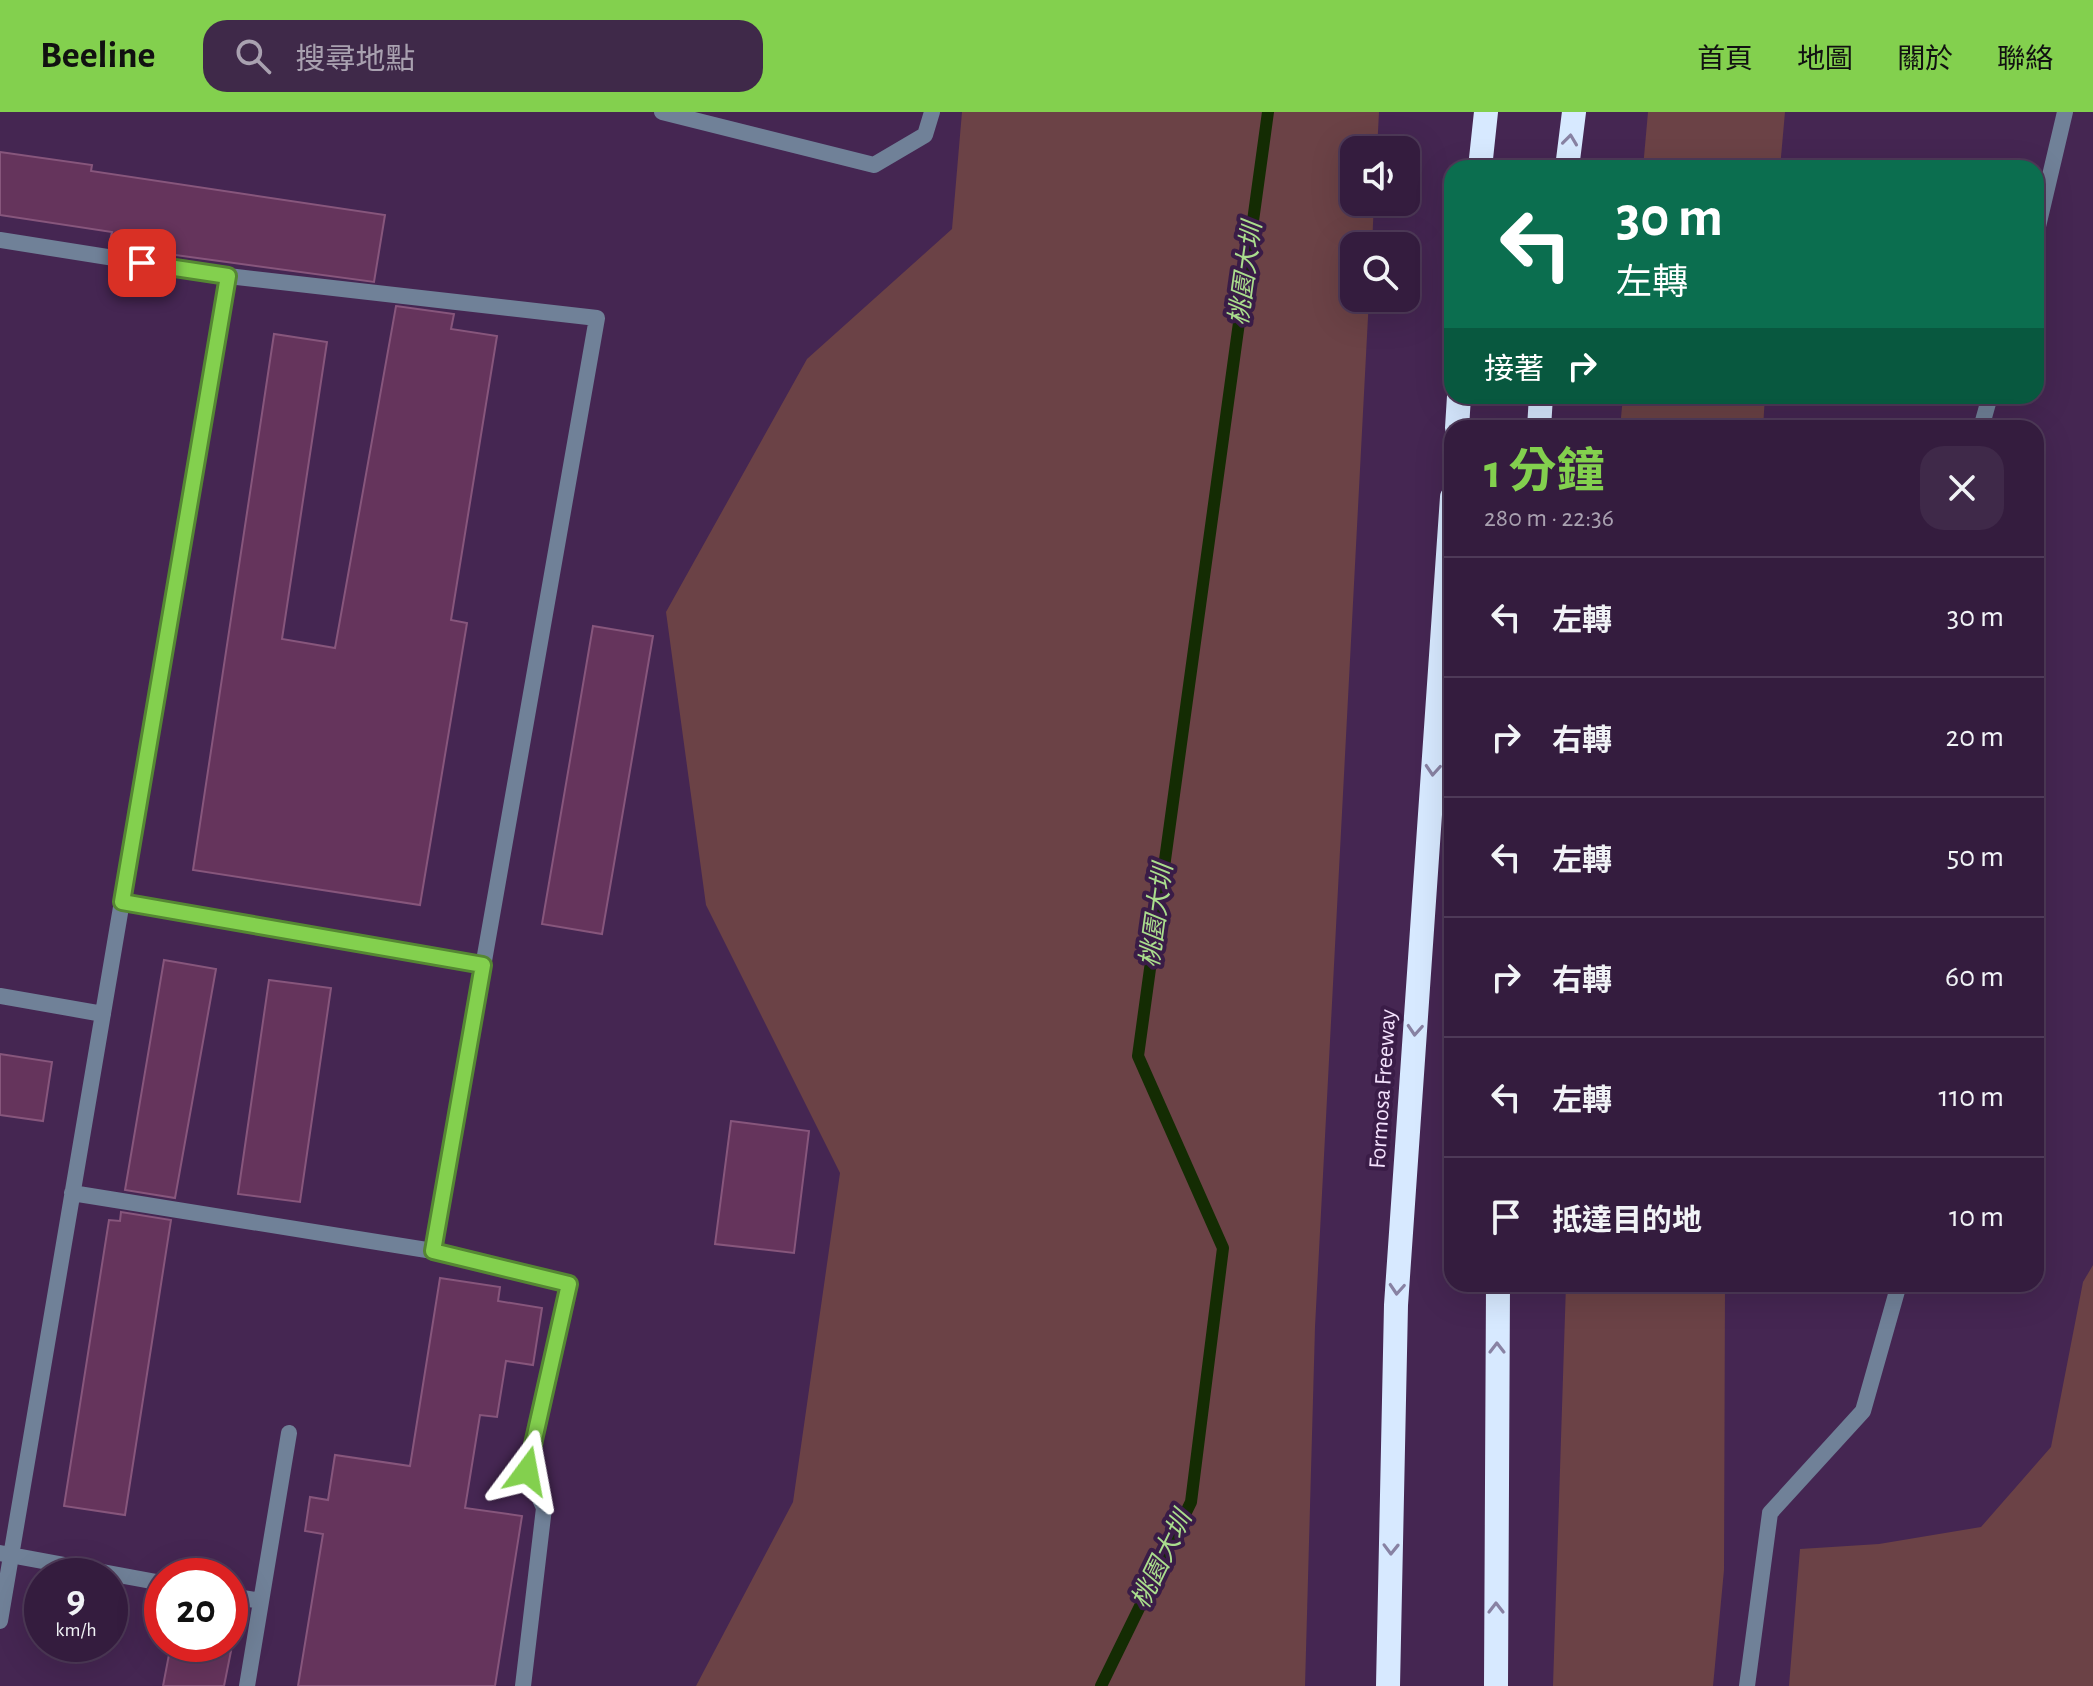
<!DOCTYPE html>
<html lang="zh-TW">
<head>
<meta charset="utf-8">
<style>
	body { margin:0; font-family:"Alegreya Sans","Noto Sans TC",sans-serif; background:#3f2949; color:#f1f3f6; height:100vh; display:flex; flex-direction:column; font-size:30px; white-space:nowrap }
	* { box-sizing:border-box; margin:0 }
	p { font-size:26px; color:#a9a1b0 }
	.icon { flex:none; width:44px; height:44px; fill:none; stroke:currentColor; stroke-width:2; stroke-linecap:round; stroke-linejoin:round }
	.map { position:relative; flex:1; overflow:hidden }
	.details { position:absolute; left:1444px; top:308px; width:600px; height:872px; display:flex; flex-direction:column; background:#341c3e; border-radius:24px; box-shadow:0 8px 32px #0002,0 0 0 2px #4e3a58 }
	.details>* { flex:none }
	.banner { position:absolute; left:1444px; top:48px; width:600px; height:244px; border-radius:24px; box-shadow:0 8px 32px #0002,0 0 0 2px #4e3a58; background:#0b6e4f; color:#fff; overflow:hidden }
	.buttons { position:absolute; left:1340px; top:24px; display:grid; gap:16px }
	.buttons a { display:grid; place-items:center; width:80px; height:80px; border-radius:16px; background:#341c3e; box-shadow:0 8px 32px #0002,0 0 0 2px #4e3a58; font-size:40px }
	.speed { position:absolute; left:24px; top:1446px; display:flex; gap:16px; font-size:40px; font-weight:700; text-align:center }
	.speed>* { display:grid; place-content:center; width:104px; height:104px; border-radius:50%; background:#341c3e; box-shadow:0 8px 32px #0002,0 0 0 2px #4e3a58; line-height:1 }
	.speed small { font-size:20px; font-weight:400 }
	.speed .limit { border:12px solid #d22; background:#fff; color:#111 }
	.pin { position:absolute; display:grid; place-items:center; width:68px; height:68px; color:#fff; margin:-34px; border-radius:16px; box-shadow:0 4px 12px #0006 }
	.me { position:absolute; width:88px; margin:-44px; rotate:13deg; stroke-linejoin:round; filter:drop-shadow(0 0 6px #0008) }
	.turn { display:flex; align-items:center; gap:28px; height:168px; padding:0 40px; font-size:36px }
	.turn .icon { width:104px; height:104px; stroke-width:2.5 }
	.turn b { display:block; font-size:56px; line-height:68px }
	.then { display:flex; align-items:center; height:76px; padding:0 40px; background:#0003; gap:16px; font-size:30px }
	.round { display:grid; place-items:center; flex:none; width:84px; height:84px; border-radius:24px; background:#3f2949 }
	.overview { display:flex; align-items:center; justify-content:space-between; height:136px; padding:0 40px }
	h1 { font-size:48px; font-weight:700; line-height:60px; color:#83d04e }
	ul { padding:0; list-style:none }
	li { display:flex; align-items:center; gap:24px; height:120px; padding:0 40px; border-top:2px solid #4e3a58 }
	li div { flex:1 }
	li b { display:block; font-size:30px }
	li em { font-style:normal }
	header { display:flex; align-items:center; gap:48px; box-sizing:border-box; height:112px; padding:0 40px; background:#83d04e; color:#111 }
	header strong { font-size:38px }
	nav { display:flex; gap:44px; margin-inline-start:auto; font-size:28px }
	.search { width:560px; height:72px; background:#3f2949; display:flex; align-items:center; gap:20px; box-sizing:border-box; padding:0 28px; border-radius:24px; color:#a9a1b0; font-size:30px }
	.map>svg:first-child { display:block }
</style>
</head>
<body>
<header>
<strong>Beeline</strong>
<div class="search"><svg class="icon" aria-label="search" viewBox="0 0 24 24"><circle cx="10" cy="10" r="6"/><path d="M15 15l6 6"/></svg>搜尋地點</div>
<nav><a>首頁</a><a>地圖</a><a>關於</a><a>聯絡</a></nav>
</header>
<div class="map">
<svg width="2093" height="1574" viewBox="0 0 2093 1574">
	<rect width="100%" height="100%" fill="#452652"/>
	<path fill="#6b4246" d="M 962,0 L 1379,0 L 1377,38 L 1354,38 L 1354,90 L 1374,90 L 1372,134 L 1354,134 L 1354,186 L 1369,186 L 1315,1215 L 1305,1574 L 696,1574 L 793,1390 L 840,1061 L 706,793 L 666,500 L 807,247 L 952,117 Z
		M 1648,0 L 1785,0 L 1780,56 L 1643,56 Z
		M 1623,284 L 1765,284 L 1763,316 L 1620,316 Z
		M 2093,1153 L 2093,1574 L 1789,1574 L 1800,1437 L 1879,1432 L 1981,1415 L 2051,1335 L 2083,1170 Z
		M 1566,1172 L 1725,1172 L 1724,1458 L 1713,1574 L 1553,1574 Z"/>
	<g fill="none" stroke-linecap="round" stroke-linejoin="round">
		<path stroke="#142c03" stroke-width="12" d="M 1101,1574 L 1191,1390 L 1223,1136 L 1138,944 L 1268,0"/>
	</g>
	<path fill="#65345c" stroke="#87567c" stroke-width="2" d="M 0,40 L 92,53 L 91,59 L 385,103 L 374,170 L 109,134 L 112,120 L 0,103 Z
		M 396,194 L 454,202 L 451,217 L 497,224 L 451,508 L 467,511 L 420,793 L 193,758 L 274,222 L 327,230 L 282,527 L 335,536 Z
		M 593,514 L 653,524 L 602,822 L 542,812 Z
		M 164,848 L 216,857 L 175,1086 L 125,1078 Z
		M 269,868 L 331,876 L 300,1090 L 238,1082 Z
		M 0,942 L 52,950 L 43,1009 L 0,1003 Z
		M 731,1009 L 809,1019 L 794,1141 L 715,1132 Z
		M 121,1100 L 171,1108 L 125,1403 L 64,1394 L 109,1108 L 120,1109 Z
		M 440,1166 L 500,1175 L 498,1189 L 542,1196 L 533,1253 L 506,1249 L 497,1305 L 480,1303 L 465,1396 L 522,1404 L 495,1574 L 298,1574 L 323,1422 L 305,1419 L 310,1385 L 328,1388 L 335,1343 L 410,1354 Z
		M 171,1532 L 231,1539 L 224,1574 L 163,1574 Z"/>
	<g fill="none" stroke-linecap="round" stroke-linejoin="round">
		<path stroke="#708198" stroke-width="16" d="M 662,0 L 874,53 L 925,23 L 932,0
			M 0,128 L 228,164 L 597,206 L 433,1139
			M 122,790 L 483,853
			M 0,884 L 103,902
			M 72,1081 L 433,1139 L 569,1172 L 527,1359 L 544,1396 L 523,1574
			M 0,1441 L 162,1471
			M 230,1484 L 261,1489
			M 0,1509 L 228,164
			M 247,1574 L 289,1321"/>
		<path stroke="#708198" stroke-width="16" d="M 2036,123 L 2065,0
			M 1981,316 L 1990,284
			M 1747,1574 L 1770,1401 L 1863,1299 L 1899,1172"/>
		<path stroke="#d7e9ff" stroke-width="24" d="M 1480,56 L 1486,0
			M 1567,56 L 1574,0
			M 1457,316 L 1459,284
			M 1539,316 L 1541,284
			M 1388,1574 L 1396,1193 L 1452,385
			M 1496,1574 L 1498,1172"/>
	</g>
	<defs><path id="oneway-chevron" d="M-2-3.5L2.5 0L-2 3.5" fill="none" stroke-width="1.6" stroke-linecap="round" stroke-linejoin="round" transform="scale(2)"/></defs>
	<g stroke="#8882a3">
		<use href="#oneway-chevron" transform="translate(1570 28) rotate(-83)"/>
		<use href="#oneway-chevron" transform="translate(1433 658) rotate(94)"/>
		<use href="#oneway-chevron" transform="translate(1415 918) rotate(94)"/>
		<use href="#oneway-chevron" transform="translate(1397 1177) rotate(94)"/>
		<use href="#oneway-chevron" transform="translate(1497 1236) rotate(-90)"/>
		<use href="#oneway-chevron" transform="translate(1391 1437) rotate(91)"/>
		<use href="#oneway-chevron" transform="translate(1496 1496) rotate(-90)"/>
	</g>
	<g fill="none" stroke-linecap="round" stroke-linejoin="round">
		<defs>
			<path id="route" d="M 142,151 L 228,164 L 122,790 L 483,853 L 433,1139 L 569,1172 L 527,1359"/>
		</defs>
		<use href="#route" stroke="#558733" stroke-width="20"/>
		<use href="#route" stroke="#83d04e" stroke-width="14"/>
	</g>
	<g text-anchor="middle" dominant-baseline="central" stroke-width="8" stroke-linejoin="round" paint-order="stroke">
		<g font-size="24" fill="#f4e1fd" stroke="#3a1c47">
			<text transform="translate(1383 977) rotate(-86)">Formosa Freeway</text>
		</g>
		<g font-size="26" font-style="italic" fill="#aadd8d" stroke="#3a1c47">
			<text transform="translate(1246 162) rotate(-82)">桃園大圳</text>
			<text transform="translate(1157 804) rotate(-82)">桃園大圳</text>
			<text transform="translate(1162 1448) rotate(-64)">桃園大圳</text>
		</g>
	</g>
</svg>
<div class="buttons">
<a><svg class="icon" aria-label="sound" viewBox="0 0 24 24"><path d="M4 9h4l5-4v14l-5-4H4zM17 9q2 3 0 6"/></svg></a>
<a><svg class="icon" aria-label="search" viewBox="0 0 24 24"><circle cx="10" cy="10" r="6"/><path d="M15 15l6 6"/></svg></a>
</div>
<div class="speed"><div>9<small>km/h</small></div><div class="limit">20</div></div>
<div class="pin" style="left:142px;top:151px;background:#d93025"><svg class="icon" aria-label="arrive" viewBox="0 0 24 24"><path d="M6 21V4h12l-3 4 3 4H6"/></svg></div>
<svg class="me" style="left:527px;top:1359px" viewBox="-20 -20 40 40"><path d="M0-17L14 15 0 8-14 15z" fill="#83d04e" stroke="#fff" stroke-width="4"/></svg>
<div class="banner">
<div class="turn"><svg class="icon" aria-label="left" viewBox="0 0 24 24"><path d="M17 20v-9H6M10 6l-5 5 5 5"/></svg><div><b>30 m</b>左轉</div></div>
<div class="then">接著<svg class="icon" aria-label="right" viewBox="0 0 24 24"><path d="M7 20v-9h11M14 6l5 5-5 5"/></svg></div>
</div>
<section class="details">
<div class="overview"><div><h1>1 分鐘</h1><p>280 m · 22:36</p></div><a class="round"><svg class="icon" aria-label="close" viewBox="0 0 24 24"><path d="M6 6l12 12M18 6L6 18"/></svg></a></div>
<ul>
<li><svg class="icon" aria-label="left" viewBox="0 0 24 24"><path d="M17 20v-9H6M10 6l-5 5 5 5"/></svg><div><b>左轉</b></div><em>30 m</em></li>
<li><svg class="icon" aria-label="right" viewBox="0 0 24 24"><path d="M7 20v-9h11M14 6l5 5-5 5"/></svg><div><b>右轉</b></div><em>20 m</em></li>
<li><svg class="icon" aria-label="left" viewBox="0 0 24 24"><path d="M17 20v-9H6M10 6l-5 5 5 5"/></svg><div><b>左轉</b></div><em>50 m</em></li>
<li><svg class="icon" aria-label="right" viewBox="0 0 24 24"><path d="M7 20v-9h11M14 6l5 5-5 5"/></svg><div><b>右轉</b></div><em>60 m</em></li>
<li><svg class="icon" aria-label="left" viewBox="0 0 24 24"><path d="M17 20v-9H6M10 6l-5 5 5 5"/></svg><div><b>左轉</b></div><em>110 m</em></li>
<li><svg class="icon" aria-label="arrive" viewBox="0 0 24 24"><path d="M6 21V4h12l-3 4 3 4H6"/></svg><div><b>抵達目的地</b></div><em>10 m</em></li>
</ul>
</section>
</div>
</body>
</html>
